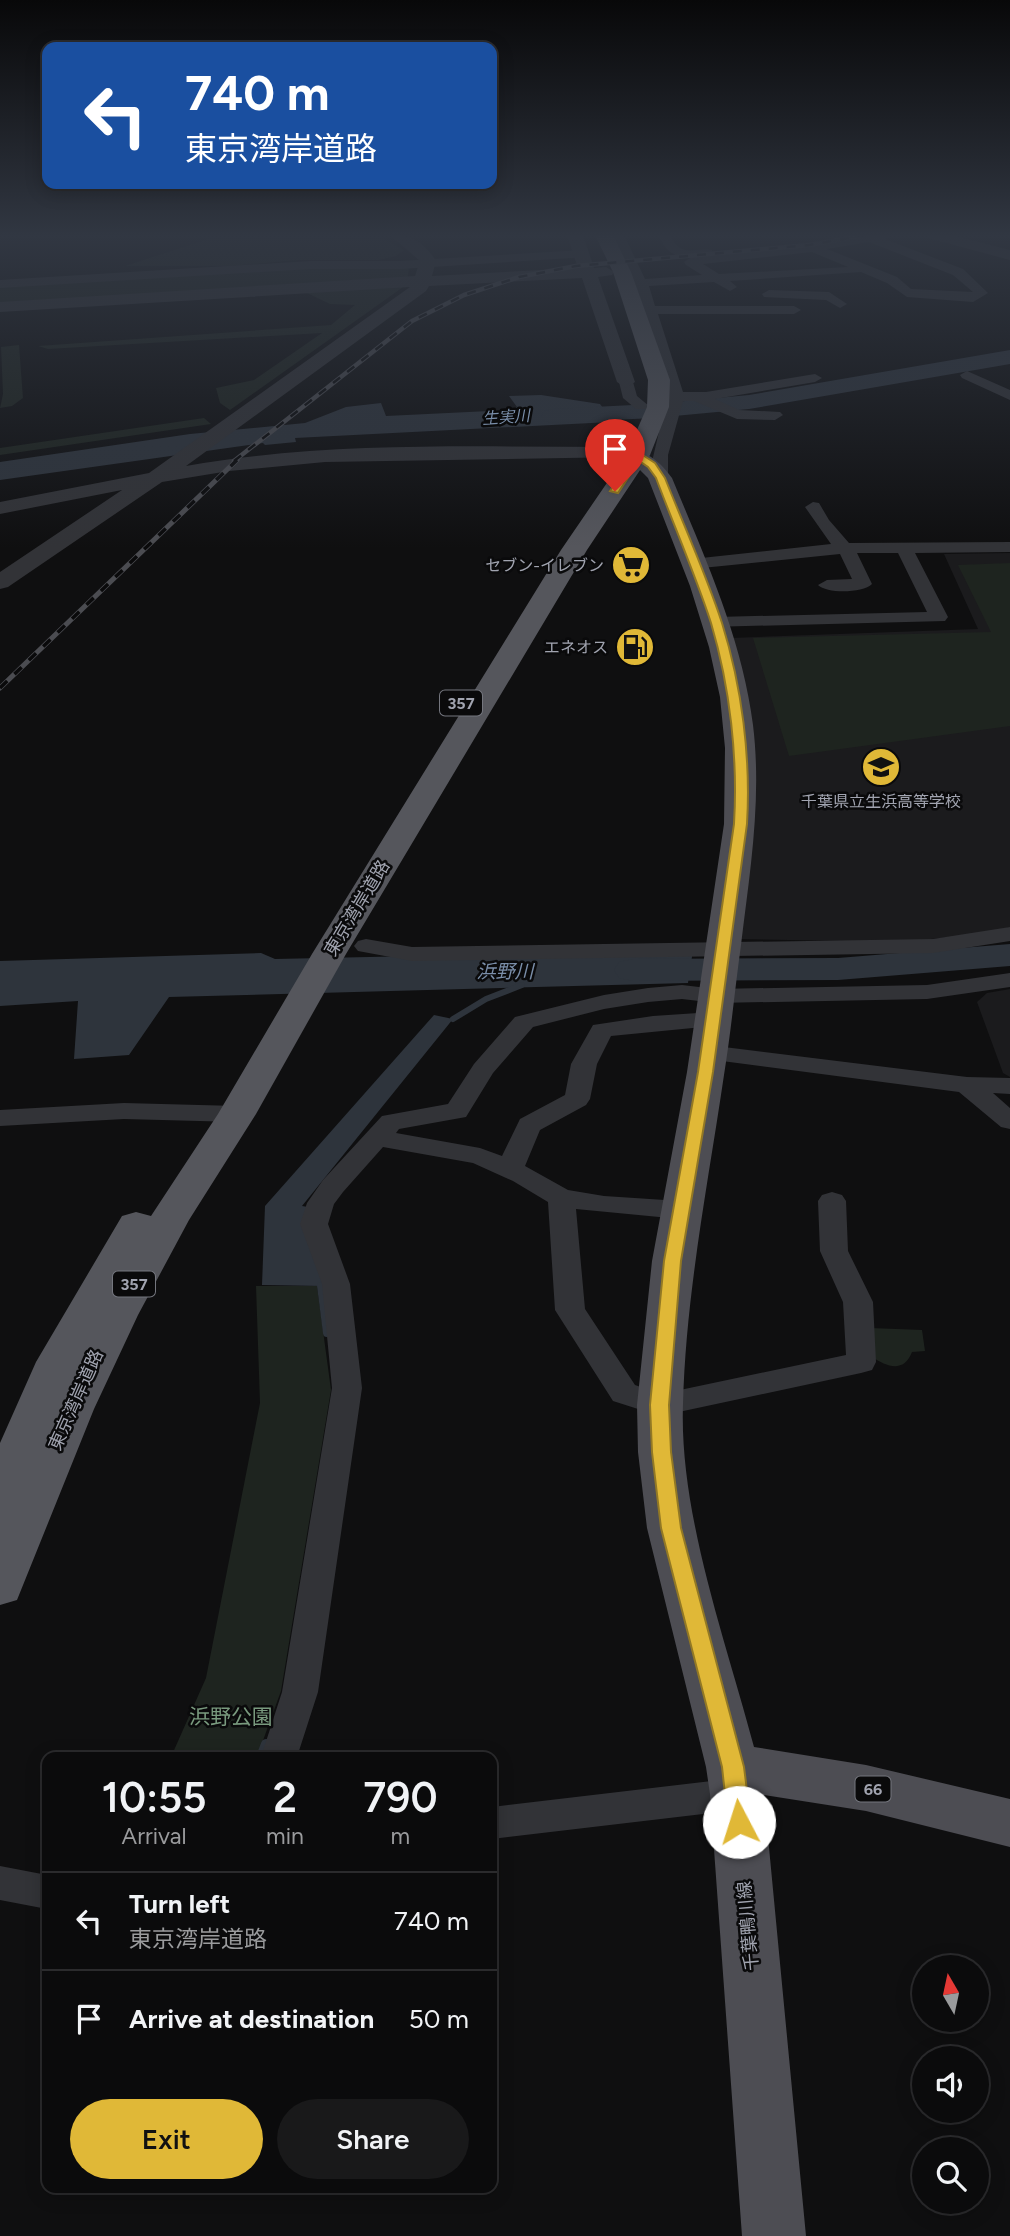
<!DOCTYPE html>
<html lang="en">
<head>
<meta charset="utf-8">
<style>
	body { margin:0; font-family:Figtree,"Noto Sans JP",sans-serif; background:#19191a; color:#f1f3f6; height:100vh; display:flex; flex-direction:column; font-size:26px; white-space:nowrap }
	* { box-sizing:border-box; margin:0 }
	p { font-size:23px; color:#9a9b9d }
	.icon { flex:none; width:38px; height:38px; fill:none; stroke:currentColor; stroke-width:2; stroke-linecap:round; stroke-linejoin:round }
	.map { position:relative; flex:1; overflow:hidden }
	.side { position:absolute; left:42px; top:1752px; width:455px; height:441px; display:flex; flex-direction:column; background:#0b0b0c; border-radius:14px; box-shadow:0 4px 18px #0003,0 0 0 2px #2b2b2d }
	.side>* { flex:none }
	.top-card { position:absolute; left:42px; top:42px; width:455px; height:147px; border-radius:14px; box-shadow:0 4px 18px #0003,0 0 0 2px #2b2b2d; background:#1a4fa0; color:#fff; overflow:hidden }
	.needle { width:46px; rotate:351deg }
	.buttons { position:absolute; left:912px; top:1955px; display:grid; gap:14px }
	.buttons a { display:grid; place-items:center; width:77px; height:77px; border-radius:50%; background:#0b0b0c; box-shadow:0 4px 18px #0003,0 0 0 2px #2b2b2d; font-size:35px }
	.pin { position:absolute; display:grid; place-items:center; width:60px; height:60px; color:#fff; margin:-72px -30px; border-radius:50% 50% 50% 0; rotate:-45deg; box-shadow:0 0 7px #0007 }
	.pin .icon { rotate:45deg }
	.me { position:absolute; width:77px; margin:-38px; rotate:355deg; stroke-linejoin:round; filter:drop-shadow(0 0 5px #0008) }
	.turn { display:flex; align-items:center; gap:24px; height:147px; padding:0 28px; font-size:32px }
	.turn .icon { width:91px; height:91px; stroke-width:2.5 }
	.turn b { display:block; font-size:49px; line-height:60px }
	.eta { display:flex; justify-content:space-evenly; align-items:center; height:119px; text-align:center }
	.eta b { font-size:42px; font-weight:600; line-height:49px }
	.action { display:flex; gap:14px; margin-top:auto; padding:14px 28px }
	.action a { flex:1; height:80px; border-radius:42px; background:#e0b837; color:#111; font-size:28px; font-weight:600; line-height:80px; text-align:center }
	.action a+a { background:#19191a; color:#f1f3f6 }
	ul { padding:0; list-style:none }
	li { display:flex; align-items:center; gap:21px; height:98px; padding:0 28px; border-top:2px solid #2b2b2d }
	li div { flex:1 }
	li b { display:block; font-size:26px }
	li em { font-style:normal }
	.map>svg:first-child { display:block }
</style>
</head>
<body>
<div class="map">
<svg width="1010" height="2236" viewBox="0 0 1010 2236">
	<rect width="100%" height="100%" fill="#0f0f10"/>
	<path fill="#1b1b1d" d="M 1010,553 L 1010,927 L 984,934 L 899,942 L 738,939 L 731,638 L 978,629 L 944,554 Z
		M 1010,989 L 1010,1077 L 1003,1073 L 977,1002 L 987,993 Z"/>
	<path fill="#1e241f" d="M 221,235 L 377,235 L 404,250 L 396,256 L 379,260 L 298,260 L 231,266 L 125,266 Z
		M 317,267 L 409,267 L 408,277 L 0,303 L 0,286 Z
		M 406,285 L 230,410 L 220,403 L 216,388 L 254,380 L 322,333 L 48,349 L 38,346 L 331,325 L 355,305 L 330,304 L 307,293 Z
		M 19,345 L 23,398 L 12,406 L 0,408 L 3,394 L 1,347 Z
		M 204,418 L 211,424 L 0,455 L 0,448 Z
		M 1010,563 L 1010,726 L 789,756 L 753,638 L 991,632 L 958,565 Z
		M 256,1286 L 317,1286 L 331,1390 L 281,1691 L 257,1757 L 171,1757 L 206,1678 L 260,1403 Z
		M 870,1328 L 922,1330 L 925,1351 L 912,1352 C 904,1373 887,1367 872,1357 Z"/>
	<path fill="#2e343c" d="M 541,395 L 600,404 L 603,408 L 607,408 L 614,418 L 610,418 L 611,422 L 295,438 L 296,442 L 265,445 L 263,443 L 0,480 L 0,462 L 190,434 L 305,423 L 346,407 L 381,403 L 386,416 L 512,410 L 517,407 L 509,396 Z
		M 693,950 L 688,983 L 169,997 L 129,1055 L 74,1059 L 78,1001 L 0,1006 L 0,961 L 261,953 L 275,959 Z
		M 434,1015 L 453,1019 L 302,1206 L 308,1207 L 323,1286 L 262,1285 L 265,1206 Z"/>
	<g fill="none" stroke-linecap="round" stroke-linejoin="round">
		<path stroke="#2e343c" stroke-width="6" d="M 453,1019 L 486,999 L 522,985"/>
		<path stroke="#2e343c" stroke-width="8" d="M 321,1286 L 327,1333"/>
		<path stroke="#2e343c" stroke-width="10" d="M 261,1757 L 266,1744"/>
		<path fill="#2e343c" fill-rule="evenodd" d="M 1010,350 L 1010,364 L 749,409 L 653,418 L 553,423 L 544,421 L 541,416 L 544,411 L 553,409 L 653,404 L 749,395 Z
			M 1010,944 L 1010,966 L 838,980 L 633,981 L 619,978 L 614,970 L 619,962 L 633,959 L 838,958 Z"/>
		<path fill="#323337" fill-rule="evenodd" d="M 612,235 L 624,235 L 645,279 L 702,275 L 686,265 L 684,262 L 690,258 C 673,257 665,250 658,235 L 670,235 C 682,259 692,247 712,250 L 712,256 L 800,246 L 866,235 L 892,235 L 885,239 L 963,269 L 988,293 L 973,302 L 907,297 L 887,283 L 861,272 L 730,281 L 737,287 L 730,291 L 714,282 L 649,286 L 655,306 L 794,306 L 801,310 L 794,314 L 658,314 L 683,392 L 706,392 L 815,374 L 822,378 L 815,382 L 715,399 L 739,410 L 780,412 L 783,415 L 775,420 L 737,419 L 694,401 L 683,401 L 668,455 L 668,478 L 660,483 L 652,478 L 651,466 L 669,389 L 634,283 ZM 869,242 L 953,275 L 973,292 L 911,289 L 897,277 L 827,249 ZM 812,252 L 848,267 L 719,274 L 703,264 Z
			M 583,250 L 587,251 L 587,257 L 400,269 L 311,269 L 0,288 L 0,280 L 311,261 L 400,261 Z
			M 769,290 L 829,292 L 847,304 L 840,308 L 826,300 L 764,297 L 762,294 Z
			M 967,371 L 1010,390 L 1010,400 L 962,378 L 960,375 Z
			M 626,378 L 633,382 L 637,396 L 649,406 L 646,409 L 636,409 L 623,398 L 619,382 Z
			M 813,502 L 819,503 L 829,520 L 849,543 L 1010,542 L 1010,552 L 915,553 L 948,617 L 945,621 L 709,627 L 707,623 L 716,617 L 927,612 L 898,553 L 857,553 L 872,584 C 863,593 827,594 818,585 L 827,580 L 852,579 L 840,554 L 692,569 L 683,564 L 692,559 L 831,544 L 805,507 Z
			M 1010,927 L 1010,941 L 933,953 L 412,961 L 358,951 L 354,946 L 358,941 L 366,939 L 412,947 L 933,939 Z
			M 1010,973 L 1010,987 L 927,999 L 716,1003 L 682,999 L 648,1002 L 604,1009 L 533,1027 L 493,1073 L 466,1117 L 399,1129 L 396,1133 L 480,1148 L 502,1156 L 520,1119 L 565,1095 L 571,1064 L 593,1025 L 653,1016 L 713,1012 L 722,1014 L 725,1019 L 722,1024 L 713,1026 L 611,1036 L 597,1064 L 590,1099 L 586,1105 L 540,1130 L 525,1166 L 568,1190 L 604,1196 L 680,1201 L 690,1204 L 694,1210 L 690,1216 L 680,1219 L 576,1209 L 585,1309 L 635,1385 L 661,1394 L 846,1355 L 843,1302 L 820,1251 L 818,1201 L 822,1195 L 832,1192 L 842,1195 L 846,1201 L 848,1251 L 873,1302 L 876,1362 L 872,1370 L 861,1373 L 660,1416 L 613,1401 L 555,1310 L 548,1202 L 513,1181 L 473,1163 L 383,1147 L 343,1192 L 334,1204 L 328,1224 L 350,1284 L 362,1388 L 318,1692 L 297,1757 L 261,1757 L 282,1692 L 332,1388 L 322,1284 L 300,1224 L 307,1203 L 323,1180 L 382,1116 L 448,1104 L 474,1064 L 515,1017 L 604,995 L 648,988 L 682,985 L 716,989 L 927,985 Z
			M 708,1045 L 967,1077 L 1010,1078 L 1010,1094 L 993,1093 L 1010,1108 L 1010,1129 L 1001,1127 L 959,1092 L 699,1058 L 695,1053 L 699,1048 Z
			M 124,1103 L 237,1106 L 246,1108 L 250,1114 L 246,1120 L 237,1122 L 124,1119 L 0,1126 L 0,1110 Z
			M 737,1778 L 750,1783 L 755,1794 L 750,1805 L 737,1810 L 492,1839 L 492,1807 Z
			M 0,1866 L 47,1875 L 47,1909 L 0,1900 Z"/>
		<path fill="#323337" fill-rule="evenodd" d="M 390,235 C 411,234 425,243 436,261 L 432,276 L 578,268 L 567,235 L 583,235 L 594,268 L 606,267 L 614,272 L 612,275 L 598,277 L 635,382 L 626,388 L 617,382 L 582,278 L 429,286 L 426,291 L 186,466 C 328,441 474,447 617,447 L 624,449 L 627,453 L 624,457 L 325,462 L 229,471 L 162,482 L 8,587 L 0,589 L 0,572 L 122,490 L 0,514 L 0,502 L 149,473 L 410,287 L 0,312 L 0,302 L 415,276 L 420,261 Z
			M 926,235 L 951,235 L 1010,250 L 1010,260 L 928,238 Z"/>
		<path fill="#4d4d53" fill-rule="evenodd" d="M 617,446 C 642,449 657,457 672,478 C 705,558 742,638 753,725 C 762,799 750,871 741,945 C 735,988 731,1032 724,1075 C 708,1184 686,1293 683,1404 C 679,1514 726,1641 754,1747 L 866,1765 L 1010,1799 L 1010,1847 L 866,1811 L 764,1795 L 806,2236 L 742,2236 L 710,1794 L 706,1767 L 647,1528 L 638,1452 L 637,1405 L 652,1261 L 687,1072 L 724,824 L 725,748 L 720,697 L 709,647 L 690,586 L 648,478 L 634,464 L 609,458 L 605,453 L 609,448 Z"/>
		<path fill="#55565c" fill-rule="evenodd" d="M 595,235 L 613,235 L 631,272 L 670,380 L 669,407 L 650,455 L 587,550 L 346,954 L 256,1114 L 189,1220 L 138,1315 L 94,1409 L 17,1600 L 0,1605 L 0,1443 L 36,1362 L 122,1216 L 136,1212 L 151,1216 L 218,1114 L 312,954 L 561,550 L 626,455 L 647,407 L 648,380 L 613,272 Z"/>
		<defs>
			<path id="rail-far1" d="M 234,461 L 412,321 L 464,295 L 519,277 L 576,266 L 809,245 L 866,235"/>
			<path id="rail" d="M 0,688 L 237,460"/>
		</defs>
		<use href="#rail-far1" stroke="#4b4c51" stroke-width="4.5"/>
		<use href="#rail" stroke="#4b4c51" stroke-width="5"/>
		<use href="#rail-far1" stroke="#0a0a0b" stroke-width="2.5" stroke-dasharray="9" stroke-linecap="butt"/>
		<use href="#rail" stroke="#0a0a0b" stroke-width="3.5" stroke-dasharray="10" stroke-linecap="butt"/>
	</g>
	<linearGradient id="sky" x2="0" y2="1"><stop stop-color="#080809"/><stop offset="0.43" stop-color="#313742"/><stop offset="1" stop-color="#313742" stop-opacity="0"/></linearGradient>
	<rect width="1010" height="548" fill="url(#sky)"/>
	<path fill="#e0b837" stroke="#927824" stroke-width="2" d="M 638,452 L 655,463 L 665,478 C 684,526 706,574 722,623 C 742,687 751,758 747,824 L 713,1072 L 681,1261 L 669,1405 L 671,1452 L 681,1528 L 744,1767 L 751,1822 L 747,1829 L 739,1832 L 731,1829 L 728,1822 L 722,1767 L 661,1528 L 652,1452 L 650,1405 L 664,1261 L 698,1072 L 734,824 C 738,758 730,687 711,623 C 695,574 674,526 656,478 L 648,467 L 639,461 L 618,493 L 610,491 L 634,453 Z"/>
	<defs>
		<symbol id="supermarket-disc" viewBox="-11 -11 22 22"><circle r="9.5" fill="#e0b837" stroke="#0a0a0b"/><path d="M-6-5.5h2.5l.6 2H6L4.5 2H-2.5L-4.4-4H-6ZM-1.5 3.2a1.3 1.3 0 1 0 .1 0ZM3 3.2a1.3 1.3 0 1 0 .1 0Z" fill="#111"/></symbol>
		<symbol id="fuel-disc" viewBox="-11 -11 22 22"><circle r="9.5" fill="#e0b837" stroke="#0a0a0b"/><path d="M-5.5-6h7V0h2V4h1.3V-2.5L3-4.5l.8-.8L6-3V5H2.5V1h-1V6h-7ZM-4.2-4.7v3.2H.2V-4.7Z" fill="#111"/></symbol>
		<symbol id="school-disc" viewBox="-11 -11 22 22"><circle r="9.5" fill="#e0b837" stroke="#0a0a0b"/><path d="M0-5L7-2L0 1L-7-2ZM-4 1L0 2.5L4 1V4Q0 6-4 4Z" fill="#111"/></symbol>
	</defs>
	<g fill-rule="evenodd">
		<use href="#supermarket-disc" x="609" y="543" width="44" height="44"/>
		<use href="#fuel-disc" x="613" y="625" width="44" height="44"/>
		<use href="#school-disc" x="859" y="745" width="44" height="44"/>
	</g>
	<g text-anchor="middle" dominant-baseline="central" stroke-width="5" stroke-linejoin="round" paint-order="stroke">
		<g font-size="16" font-style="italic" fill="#7a8ea9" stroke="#0a0a0b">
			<text transform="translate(506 417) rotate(-4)">生実川</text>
		</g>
		<g font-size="16" fill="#a1a4b0" stroke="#0a0a0b" text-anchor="end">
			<text x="604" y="565">セブン-イレブン</text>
			<text x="608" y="647">エネオス</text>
			<text x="881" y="801" text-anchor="middle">千葉県立生浜高等学校</text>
		</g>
		<g fill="#0a0a0b" stroke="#74767e" stroke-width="2">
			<rect x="440" y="690.5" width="42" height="25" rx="5"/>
			<rect x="113" y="1271.5" width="42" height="25" rx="5"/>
			<rect x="855.5" y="1776.5" width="35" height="25" rx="5"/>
		</g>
		<g font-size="16" font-weight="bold" fill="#a1a4b0">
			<text x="461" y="703">357</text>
			<text x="134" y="1284">357</text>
			<text x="873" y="1789">66</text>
		</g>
		<g font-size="18" fill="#a1a4b0" stroke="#0a0a0b">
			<text transform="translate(357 908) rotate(-59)">東京湾岸道路</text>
			<text transform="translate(76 1400) rotate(-66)">東京湾岸道路</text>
			<text transform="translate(748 1926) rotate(-95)">千葉鴨川線</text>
		</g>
		<g font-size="19" font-style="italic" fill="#7a8ea9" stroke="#0a0a0b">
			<text x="505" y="971">浜野川</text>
		</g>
		<g font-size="21" fill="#799a7e" stroke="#0a0a0b">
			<text x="231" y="1716">浜野公園</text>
		</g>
	</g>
</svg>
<div class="buttons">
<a><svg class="needle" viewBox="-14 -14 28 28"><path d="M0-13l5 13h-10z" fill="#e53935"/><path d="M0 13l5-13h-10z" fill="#9a9b9d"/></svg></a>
<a><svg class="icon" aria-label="sound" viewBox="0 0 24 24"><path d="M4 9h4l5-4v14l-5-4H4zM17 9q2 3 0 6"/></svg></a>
<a><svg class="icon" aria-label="search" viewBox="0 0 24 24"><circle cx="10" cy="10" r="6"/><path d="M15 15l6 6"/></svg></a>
</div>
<div class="pin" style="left:615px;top:491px;background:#d93025"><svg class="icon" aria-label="arrive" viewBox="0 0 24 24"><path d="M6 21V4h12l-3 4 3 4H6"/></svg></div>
<svg class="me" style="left:739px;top:1822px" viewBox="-20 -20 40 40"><circle r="19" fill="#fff"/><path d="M0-13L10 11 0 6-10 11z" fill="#e0b837"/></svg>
<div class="top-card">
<div class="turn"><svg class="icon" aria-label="left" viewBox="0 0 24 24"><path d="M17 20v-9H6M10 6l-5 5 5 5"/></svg><div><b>740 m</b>東京湾岸道路</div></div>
</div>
<section class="side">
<div class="eta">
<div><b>10:55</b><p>Arrival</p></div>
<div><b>2</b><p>min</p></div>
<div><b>790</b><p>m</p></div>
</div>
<ul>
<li><svg class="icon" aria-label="left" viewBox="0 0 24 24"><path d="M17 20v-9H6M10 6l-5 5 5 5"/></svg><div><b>Turn left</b><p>東京湾岸道路</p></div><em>740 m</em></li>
<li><svg class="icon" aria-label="arrive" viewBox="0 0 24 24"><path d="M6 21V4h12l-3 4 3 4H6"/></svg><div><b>Arrive at destination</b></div><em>50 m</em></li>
</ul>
<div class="action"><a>Exit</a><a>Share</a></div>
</section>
</div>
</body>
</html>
